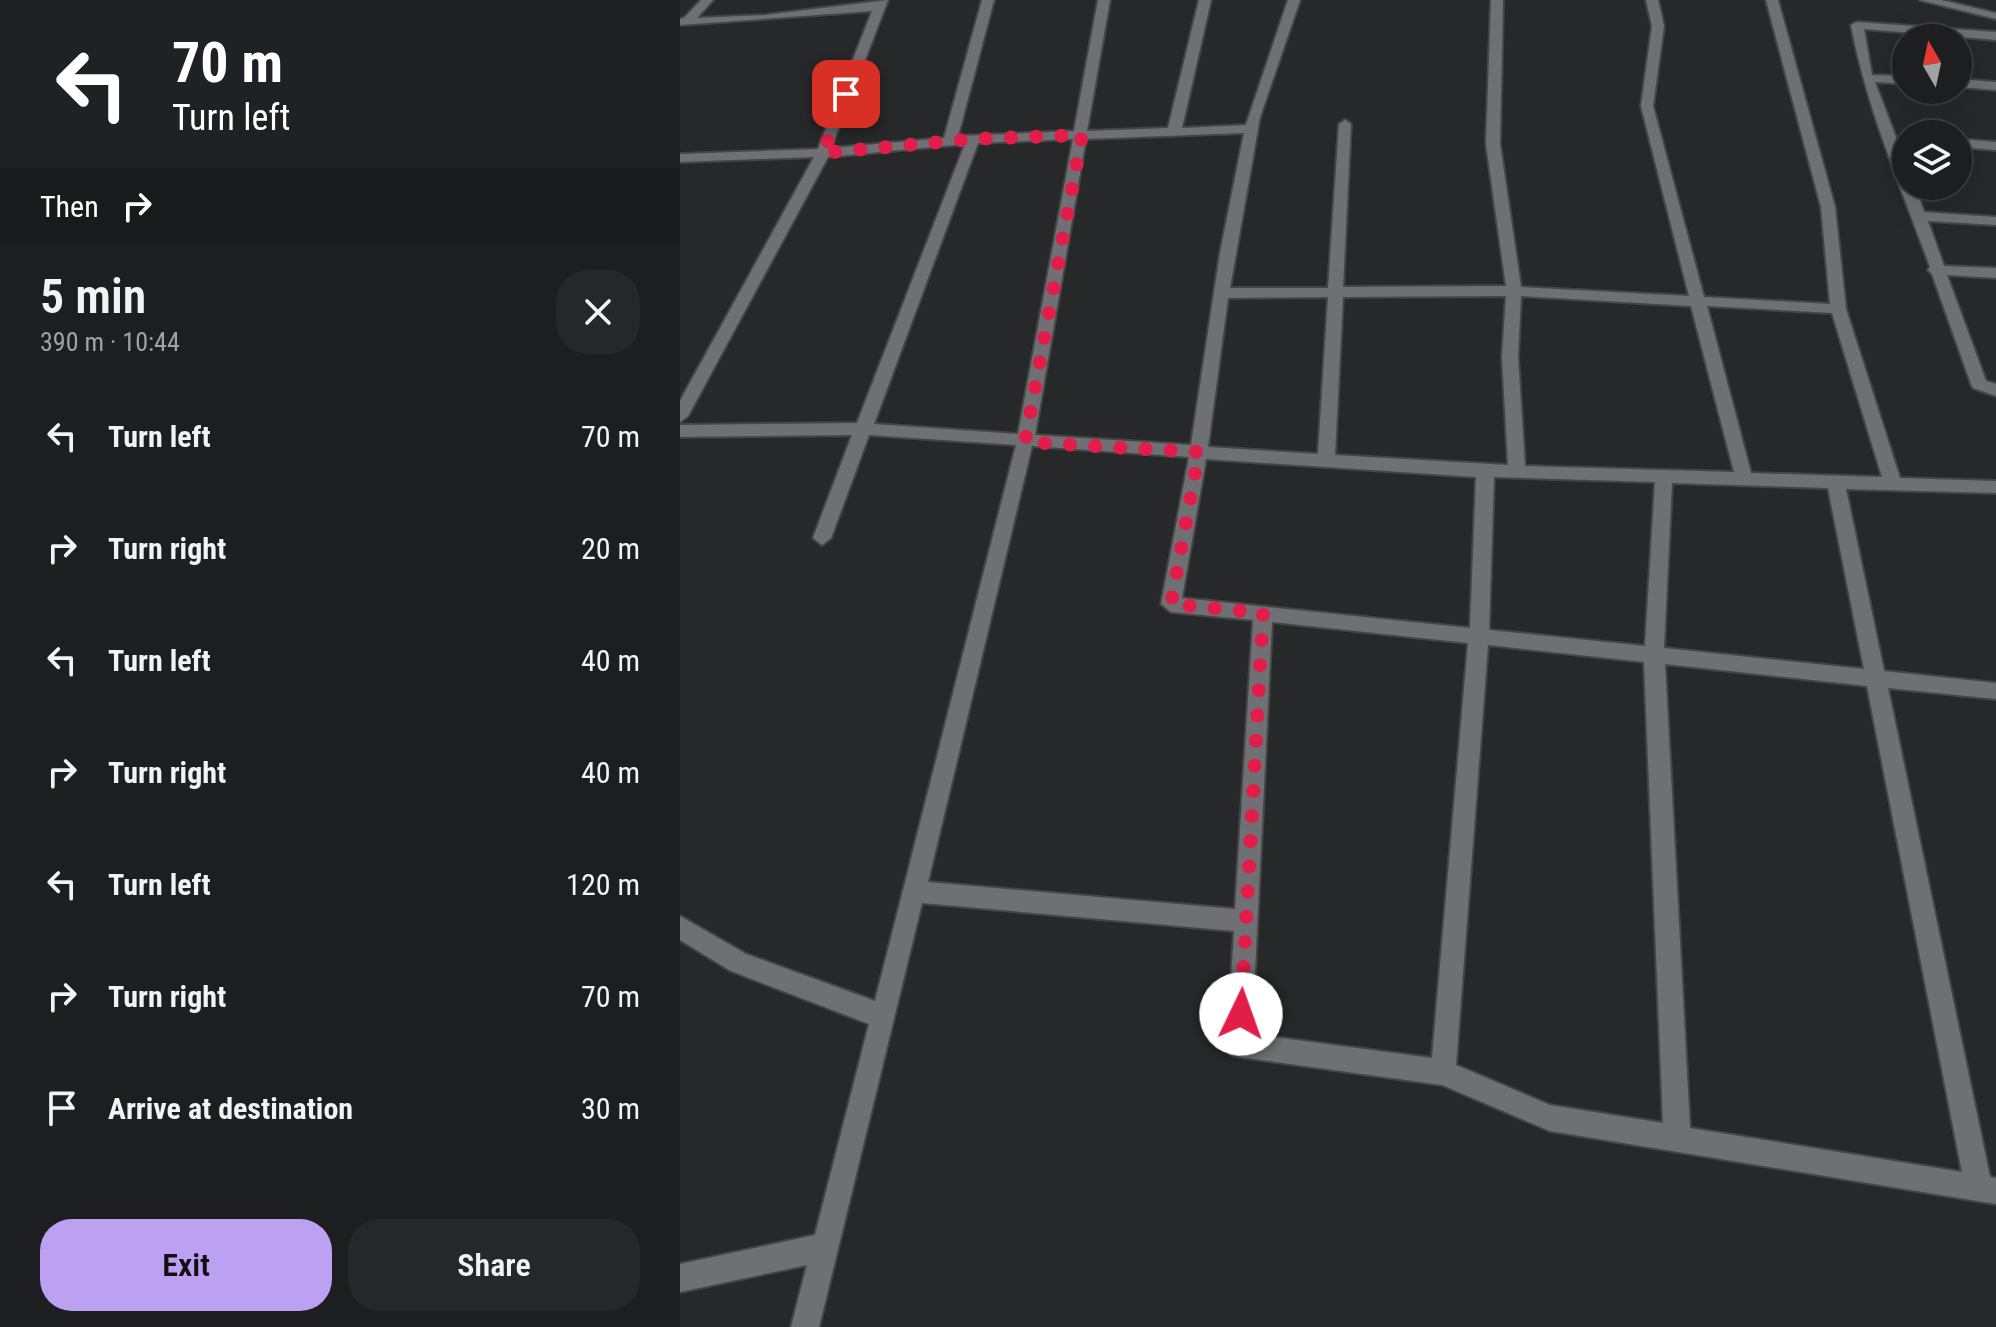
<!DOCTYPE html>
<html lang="en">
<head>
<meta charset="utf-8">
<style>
	body { margin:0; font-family:"Roboto Condensed",sans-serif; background:#252729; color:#f1f3f6; height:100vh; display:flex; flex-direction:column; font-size:30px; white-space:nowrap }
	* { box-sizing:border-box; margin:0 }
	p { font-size:26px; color:#a0a2a5 }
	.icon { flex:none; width:44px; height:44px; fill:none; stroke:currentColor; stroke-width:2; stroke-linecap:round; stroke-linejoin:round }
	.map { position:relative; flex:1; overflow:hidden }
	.side { display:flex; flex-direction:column; background:#1d1e20; width:680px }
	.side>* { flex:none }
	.banner { background:#202124; color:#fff; overflow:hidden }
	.needle { width:52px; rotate:351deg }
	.controls { position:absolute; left:1212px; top:24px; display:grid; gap:16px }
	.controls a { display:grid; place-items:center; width:80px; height:80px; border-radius:50%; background:#1d1e20; box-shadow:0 8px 32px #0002,0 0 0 2px #3b3c3e; font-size:40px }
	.pin { position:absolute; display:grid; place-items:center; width:68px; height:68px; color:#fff; margin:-34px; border-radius:16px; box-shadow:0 4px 12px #0006 }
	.me { position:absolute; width:88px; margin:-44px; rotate:3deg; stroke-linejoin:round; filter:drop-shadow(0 0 6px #0008) }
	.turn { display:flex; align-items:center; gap:28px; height:168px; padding:0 40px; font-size:36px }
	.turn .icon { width:104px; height:104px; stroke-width:2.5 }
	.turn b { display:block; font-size:56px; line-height:68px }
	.then { display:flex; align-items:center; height:76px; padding:0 40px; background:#0003; gap:16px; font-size:30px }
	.round { display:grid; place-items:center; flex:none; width:84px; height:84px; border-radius:32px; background:#252729 }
	.overview { display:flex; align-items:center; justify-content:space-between; height:136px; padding:0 40px }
	h1 { font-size:48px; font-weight:600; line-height:60px }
	.cta { display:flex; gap:16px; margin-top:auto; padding:16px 40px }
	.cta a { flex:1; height:92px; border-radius:32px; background:#bca0f2; color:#111; font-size:32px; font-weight:600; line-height:92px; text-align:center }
	.cta a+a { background:#252729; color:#f1f3f6 }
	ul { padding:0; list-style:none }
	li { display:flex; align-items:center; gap:24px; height:112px; padding:0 40px }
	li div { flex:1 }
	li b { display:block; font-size:30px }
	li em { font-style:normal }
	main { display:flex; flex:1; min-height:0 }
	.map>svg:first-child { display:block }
</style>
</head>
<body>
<main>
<section class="side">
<div class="banner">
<div class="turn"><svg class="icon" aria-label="left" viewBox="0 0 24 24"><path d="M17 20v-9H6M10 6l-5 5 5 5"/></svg><div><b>70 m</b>Turn left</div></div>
<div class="then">Then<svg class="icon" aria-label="right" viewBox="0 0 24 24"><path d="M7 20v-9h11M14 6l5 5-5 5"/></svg></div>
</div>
<div class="overview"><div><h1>5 min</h1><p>390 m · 10:44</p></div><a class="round"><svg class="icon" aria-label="close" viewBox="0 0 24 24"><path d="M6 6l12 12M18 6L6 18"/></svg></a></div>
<ul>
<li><svg class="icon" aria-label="left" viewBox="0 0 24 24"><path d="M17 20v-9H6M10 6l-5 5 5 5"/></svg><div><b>Turn left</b></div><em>70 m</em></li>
<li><svg class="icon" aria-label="right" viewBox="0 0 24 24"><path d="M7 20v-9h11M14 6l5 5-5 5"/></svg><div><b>Turn right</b></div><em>20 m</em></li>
<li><svg class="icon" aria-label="left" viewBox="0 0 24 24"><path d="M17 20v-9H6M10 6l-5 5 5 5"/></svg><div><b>Turn left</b></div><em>40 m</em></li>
<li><svg class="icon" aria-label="right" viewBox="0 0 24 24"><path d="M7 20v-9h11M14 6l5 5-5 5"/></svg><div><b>Turn right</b></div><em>40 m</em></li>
<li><svg class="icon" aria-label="left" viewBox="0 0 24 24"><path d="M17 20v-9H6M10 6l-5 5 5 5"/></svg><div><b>Turn left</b></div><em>120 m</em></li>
<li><svg class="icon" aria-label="right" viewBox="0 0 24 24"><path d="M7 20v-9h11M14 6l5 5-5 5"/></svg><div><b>Turn right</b></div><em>70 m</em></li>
<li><svg class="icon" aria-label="arrive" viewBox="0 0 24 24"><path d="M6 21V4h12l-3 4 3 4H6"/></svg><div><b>Arrive at destination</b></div><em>30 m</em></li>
</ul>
<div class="cta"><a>Exit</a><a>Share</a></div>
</section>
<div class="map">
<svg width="1316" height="1327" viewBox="0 0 1316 1327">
	<rect width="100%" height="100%" fill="#27282a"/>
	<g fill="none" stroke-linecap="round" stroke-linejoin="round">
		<defs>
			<path id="minor" d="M 21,0 L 33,0 L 17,18 L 85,15 L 208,0 L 151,148 L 264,138 L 302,0 L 314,0 L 278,136 L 394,131 L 418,0 L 430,0 L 407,131 L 488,128 L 519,0 L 531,0 L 502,128 L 566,125 L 608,0 L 620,0 L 580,117 L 550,288 L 648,288 L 659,124 L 665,120 L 671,124 L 663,287 L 826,286 L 806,144 L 811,0 L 823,0 L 820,144 L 841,287 L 1009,296 L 961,106 L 972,26 L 966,0 L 978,0 L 984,26 L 973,106 L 1024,297 L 1150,304 L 1141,207 L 1086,0 L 1098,0 L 1155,207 L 1166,309 L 1220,478 L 1316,481 L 1316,493 L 1166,489 L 1204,671 L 1316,683 L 1316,699 L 1208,688 L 1310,1177 L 1316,1178 L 1316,1204 L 870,1131 L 762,1085 L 559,1057 L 550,1054 L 547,1045 L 554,931 L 242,903 L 139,1327 L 111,1327 L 127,1265 L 0,1292 L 0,1264 L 135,1235 L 189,1024 L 51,971 L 0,940 L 0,916 L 66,954 L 195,1001 L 336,445 L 189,435 L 151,538 L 142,545 L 133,538 L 172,435 L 0,437 L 0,425 L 177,423 L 285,144 L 148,157 L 8,416 L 0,422 L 0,401 L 134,157 L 0,162 L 0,154 L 138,149 L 192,11 L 0,25 L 0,19 L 4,18 ZM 564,133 L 540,253 L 511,445 L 355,435 L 406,139 ZM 393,139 L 338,434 L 194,424 L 298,143 ZM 826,296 L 822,357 L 828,465 L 655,455 L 663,297 ZM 841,296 L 1011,306 L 1054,472 L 845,466 L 838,357 ZM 648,297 L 638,454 L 528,447 L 548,298 ZM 1027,306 L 1152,313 L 1202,477 L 1071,473 ZM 352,446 L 509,457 L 481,604 L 491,612 L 573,620 L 555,909 L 248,882 ZM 526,459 L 796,477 L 790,628 L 502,598 ZM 814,477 L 975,482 L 965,646 L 809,630 ZM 992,483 L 1148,488 L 1184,669 L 984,648 ZM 592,622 L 788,643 L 752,1058 L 572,1034 ZM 808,645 L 964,662 L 983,1123 L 870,1105 L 776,1065 ZM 985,664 L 1187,686 L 1282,1172 L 1010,1128 Z
				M 1240,0 L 1261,0 L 1316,13 L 1316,19 Z
				M 1177,22 L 1316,32 L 1316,40 L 1184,29 L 1192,75 L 1226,76 L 1226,84 L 1195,82 L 1226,164 L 1226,186 L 1235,186 L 1244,212 L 1316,217 L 1316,225 L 1248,221 L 1264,266 L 1316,268 L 1316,278 L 1267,275 L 1306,381 L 1316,384 L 1316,396 L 1293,388 L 1291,384 L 1252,274 L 1248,270 L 1250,267 C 1221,187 1187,109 1171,25 Z
				M 1278,79 L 1316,82 L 1316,90 L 1278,87 Z
				M 1278,139 L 1316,142 L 1316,150 L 1278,147 Z"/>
		</defs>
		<use href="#minor" stroke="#454548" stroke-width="4"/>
		<use href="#minor" fill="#6f7073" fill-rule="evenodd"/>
	</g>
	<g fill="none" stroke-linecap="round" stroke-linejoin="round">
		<path stroke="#e11d48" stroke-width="14" stroke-dasharray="0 25.2" d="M 166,94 L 143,153 L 293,139 L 402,135 L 345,442 L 519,452 L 491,604 L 583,613 L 561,1014"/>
	</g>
</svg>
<div class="controls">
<a><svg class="needle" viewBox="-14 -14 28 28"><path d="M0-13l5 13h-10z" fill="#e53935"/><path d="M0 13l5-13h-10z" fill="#a0a2a5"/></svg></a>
<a><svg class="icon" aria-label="layers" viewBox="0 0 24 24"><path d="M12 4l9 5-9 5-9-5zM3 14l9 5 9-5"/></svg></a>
</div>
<div class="pin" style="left:166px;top:94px;background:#d93025"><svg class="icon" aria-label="arrive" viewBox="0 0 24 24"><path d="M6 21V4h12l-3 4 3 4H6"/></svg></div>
<svg class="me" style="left:561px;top:1014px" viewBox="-20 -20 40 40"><circle r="19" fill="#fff"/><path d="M0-13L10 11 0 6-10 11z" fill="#e11d48"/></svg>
</div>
</main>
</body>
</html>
